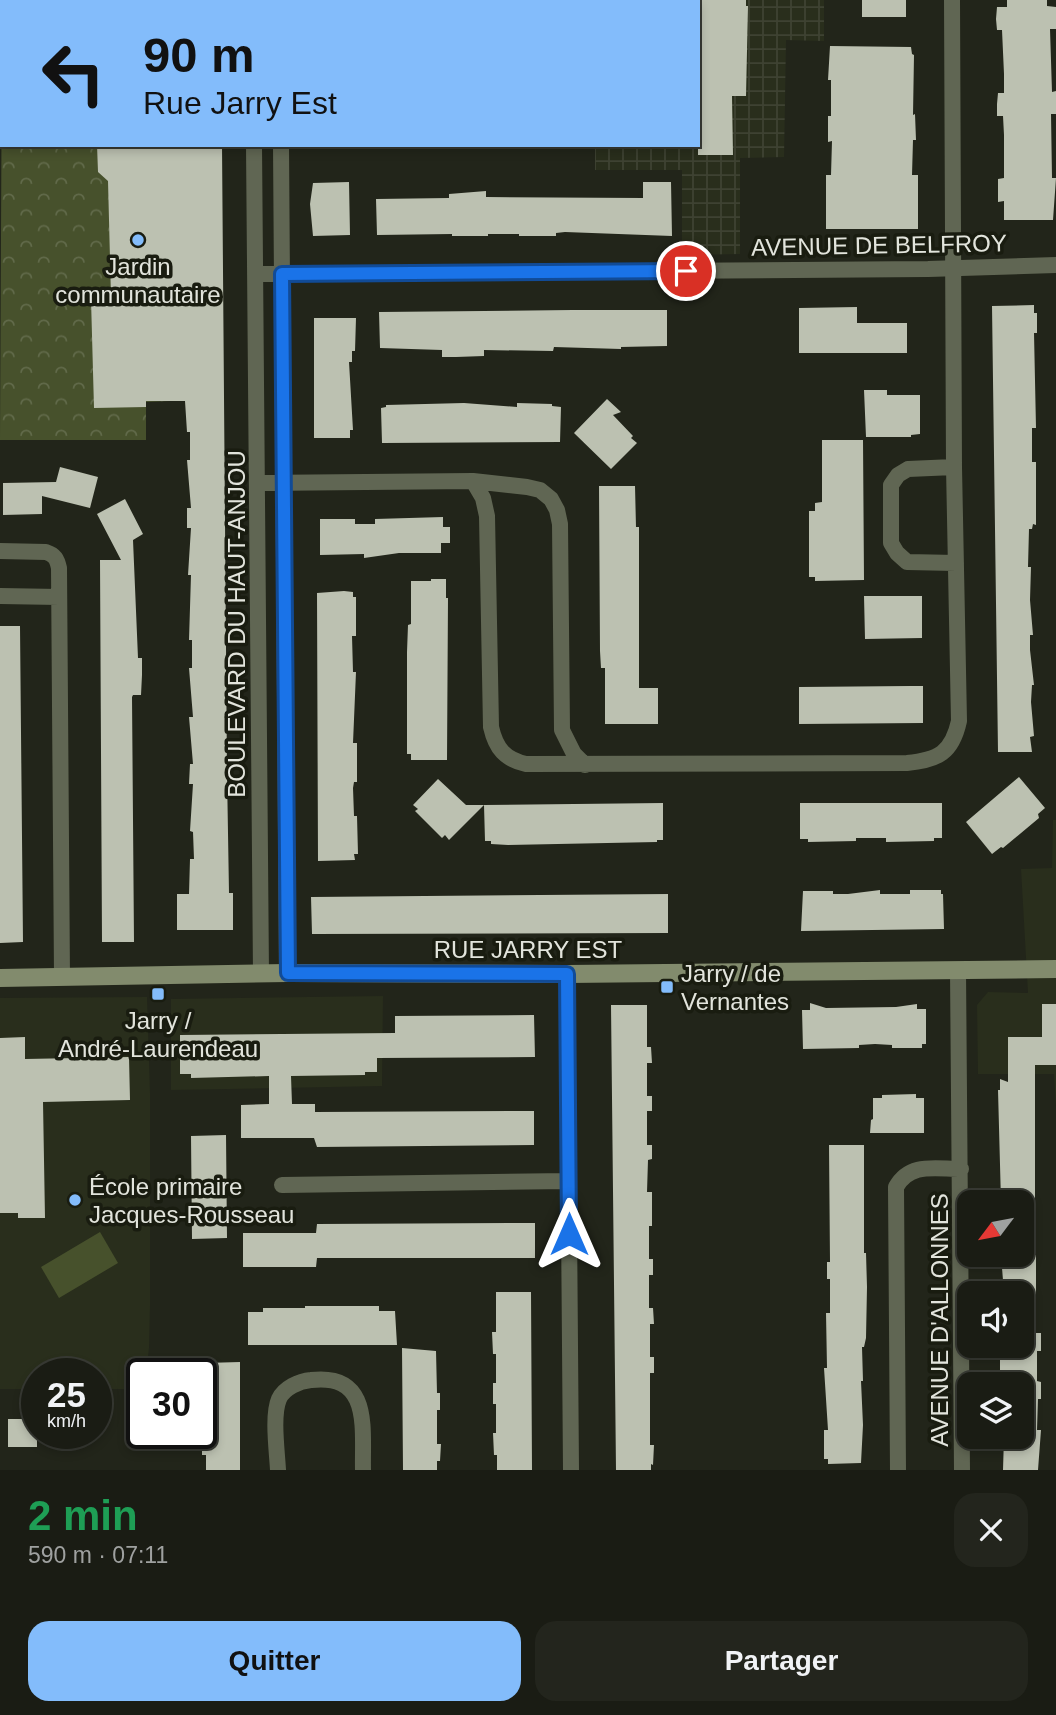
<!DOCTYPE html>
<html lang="fr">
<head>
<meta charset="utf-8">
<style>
	body { margin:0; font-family:Arial,sans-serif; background:#23251d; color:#f1f3f6; height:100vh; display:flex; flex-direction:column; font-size:26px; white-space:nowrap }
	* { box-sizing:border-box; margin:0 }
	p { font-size:23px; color:#9fa1a0 }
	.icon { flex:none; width:38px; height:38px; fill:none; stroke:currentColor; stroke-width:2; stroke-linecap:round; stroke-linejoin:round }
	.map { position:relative; height:1470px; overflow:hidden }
	.panel { display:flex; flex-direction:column; background:#1a1c14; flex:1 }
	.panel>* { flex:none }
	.hud { position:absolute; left:0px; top:0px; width:700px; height:147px; box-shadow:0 4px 10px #0003,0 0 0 2px #383a34; background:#83bcfb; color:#111; overflow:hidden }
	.needle { width:46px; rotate:238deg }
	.tools { position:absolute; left:957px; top:1190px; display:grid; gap:14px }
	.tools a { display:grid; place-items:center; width:77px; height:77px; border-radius:14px; background:#1a1c14; box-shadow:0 4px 10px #0003,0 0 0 2px #383a34; font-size:35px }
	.speed { position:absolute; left:21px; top:1358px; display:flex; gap:14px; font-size:35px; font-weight:700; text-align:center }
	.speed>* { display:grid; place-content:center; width:91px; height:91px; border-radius:50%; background:#1a1c14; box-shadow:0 4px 10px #0003,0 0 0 2px #383a34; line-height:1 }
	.speed small { font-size:18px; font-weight:400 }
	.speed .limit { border:4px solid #111; border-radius:10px; background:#fff; color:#111 }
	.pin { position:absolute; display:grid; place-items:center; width:60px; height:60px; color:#fff; margin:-30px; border:4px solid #fff; border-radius:50%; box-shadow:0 2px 7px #0007 }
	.me { position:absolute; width:77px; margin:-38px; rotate:0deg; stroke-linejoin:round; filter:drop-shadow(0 0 5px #0008) }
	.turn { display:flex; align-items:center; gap:24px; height:147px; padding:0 28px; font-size:32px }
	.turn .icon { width:91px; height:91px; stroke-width:2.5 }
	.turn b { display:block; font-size:49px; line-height:60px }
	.round { display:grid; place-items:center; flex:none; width:74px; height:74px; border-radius:21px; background:#23251d }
	.overview { display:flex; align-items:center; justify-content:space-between; height:119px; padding:0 28px }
	h1 { font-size:42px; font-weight:700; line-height:52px; color:#1e9e55 }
	.primary-button { display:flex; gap:14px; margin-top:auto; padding:14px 28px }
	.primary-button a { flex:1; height:80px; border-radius:21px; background:#83bcfb; color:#111; font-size:28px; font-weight:700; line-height:80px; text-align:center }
	.primary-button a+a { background:#23251d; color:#f1f3f6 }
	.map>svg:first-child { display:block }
</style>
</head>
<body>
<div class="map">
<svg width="1056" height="1470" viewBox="0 0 1056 1470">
	<defs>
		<pattern id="industrial-grid" width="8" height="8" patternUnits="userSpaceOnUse" patternTransform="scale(1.75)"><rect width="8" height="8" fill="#292e1c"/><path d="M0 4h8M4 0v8" fill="none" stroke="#3e4232"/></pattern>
		<pattern id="forest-crowns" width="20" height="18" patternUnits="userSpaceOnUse" patternTransform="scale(1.75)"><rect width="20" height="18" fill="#47512c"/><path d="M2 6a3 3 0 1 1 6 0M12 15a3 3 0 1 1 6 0" fill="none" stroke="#616a4a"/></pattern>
	</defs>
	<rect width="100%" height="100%" fill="#22251a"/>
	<path fill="#292e1c" d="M 1053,820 L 1056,820 L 1056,1106 L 1054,1074 L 978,1074 L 977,1005 L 988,992 L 1028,993 L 1021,869 L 1052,868 Z
		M 383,996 L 382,1086 L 171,1090 L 171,999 Z
		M 147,997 L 150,1093 L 150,1306 L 149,1348 L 146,1374 L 142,1374 L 142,1389 L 96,1389 L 96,1374 L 37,1374 L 37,1389 L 0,1389 L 0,998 Z"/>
	<path fill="url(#industrial-grid)" d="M 593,0 L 824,0 L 824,41 L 786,40 L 784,157 L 740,158 L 740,254 L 682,255 L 682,170 L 595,170 L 595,145 L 698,145 L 698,2 Z"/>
	<path fill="#47512c" d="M 100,1232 L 118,1263 L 59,1298 L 41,1267 Z"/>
	<path fill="url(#forest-crowns)" d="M 2,35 L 2,145 L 164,145 L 170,401 L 146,402 L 146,440 L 0,440 Z"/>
	<path fill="#bcc1b1" d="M 698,0 L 746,0 L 746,6 L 748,6 L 746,96 L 732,96 L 733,155 L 698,155 Z
		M 862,0 L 906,0 L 906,17 L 862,17 Z
		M 1007,0 L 1047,0 L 1047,6 L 1056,7 L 1056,29 L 1050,29 L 1052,92 L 1056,91 L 1056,114 L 1051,114 L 1052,178 L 1056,178 L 1053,220 L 1004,220 L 1004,201 L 998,202 L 998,179 L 1004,178 L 1004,135 L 1003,116 L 997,116 L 997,104 L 998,93 L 1004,93 L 1004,74 L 1002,30 L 997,30 L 996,19 L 997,7 L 1007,7 Z
		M 830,46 L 911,47 L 912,54 L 914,55 L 913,115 L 915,114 L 916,140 L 913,140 L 912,175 L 918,175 L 918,229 L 826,229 L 826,175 L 831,175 L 832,141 L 828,142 L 828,116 L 831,116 L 831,80 L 828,80 Z
		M 97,145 L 222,145 L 227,773 L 229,893 L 233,893 L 233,930 L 177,930 L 177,894 L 189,894 L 190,859 L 194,859 L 193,832 L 190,831 L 193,784 L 189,784 L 190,764 L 193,764 L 189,717 L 193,717 L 189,668 L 192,668 L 192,640 L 189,640 L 191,575 L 188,575 L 191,528 L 187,528 L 187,508 L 191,508 L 187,460 L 190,460 L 190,432 L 187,432 L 185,401 L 146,401 L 146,407 L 94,408 L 91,299 L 111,298 L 108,181 L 98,172 Z
		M 349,182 L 350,235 L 313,236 L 310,204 L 313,183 Z
		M 643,182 L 671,182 L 672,236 L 565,232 L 556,233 L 556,236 L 519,236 L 519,234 L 488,234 L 488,236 L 452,236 L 452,234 L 377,235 L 376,199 L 449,198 L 449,194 L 486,191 L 486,197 L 643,198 Z
		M 1034,305 L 1034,313 L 1037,313 L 1037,333 L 1034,333 L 1036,428 L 1032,428 L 1032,462 L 1036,462 L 1036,525 L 1033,524 L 1032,529 L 1029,529 L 1028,567 L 1031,567 L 1030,600 L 1033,635 L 1030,635 L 1030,650 L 1034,685 L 1032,685 L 1031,702 L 1034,736 L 1030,737 L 1032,752 L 998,752 L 992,306 Z
		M 857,307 L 857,323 L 907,323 L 907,353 L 799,353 L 799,308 Z
		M 573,310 L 667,310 L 667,346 L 621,347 L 621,349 L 554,347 L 553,351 L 484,350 L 484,356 L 456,357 L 442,357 L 442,350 L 380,348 L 379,312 Z
		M 314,318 L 356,318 L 355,351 L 352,351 L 352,362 L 349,362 L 353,430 L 350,430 L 350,438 L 314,438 Z
		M 864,390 L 887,390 L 887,395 L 920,395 L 920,434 L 911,435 L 911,437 L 866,437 Z
		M 607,399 L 621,412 L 613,415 L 633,436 L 631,438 L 637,443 L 611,469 L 574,433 Z
		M 464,403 L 517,407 L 517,403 L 552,404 L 552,406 L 561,407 L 560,442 L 382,443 L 381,408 L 386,407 L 386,405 Z
		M 822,440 L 863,440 L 864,580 L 815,581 L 815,577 L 809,577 L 809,511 L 815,511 L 815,503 L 822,502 Z
		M 60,467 L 98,477 L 90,508 L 42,496 L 42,514 L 3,515 L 3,483 L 56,482 Z
		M 599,486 L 635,486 L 636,527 L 639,527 L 639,688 L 658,688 L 658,724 L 605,724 L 605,668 L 601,668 L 600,651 Z
		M 125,499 L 143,534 L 133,540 L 138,658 L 142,658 L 142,675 L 141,695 L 133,695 L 132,697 L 134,942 L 102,942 L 100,560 L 121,560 L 97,514 Z
		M 443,517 L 443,527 L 450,527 L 450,543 L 441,543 L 441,553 L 399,553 L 364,558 L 364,554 L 320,555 L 320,519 L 355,519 L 355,524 L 375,524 L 375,519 Z
		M 431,579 L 446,579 L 446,598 L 448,598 L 447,760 L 411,760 L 411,754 L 407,754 L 407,652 L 408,625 L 411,624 L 411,581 L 431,581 Z
		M 344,591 L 353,592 L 353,597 L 356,597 L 356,636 L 352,636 L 353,672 L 356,672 L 353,743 L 357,743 L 357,782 L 354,782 L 353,788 L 354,816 L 357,816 L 358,854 L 354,854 L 355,860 L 318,861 L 317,593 Z
		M 864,596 L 922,596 L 922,638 L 865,639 Z
		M 0,626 L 20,626 L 23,942 L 0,943 Z
		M 910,686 L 923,686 L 923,723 L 799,724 L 799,687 Z
		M 1019,777 L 1045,808 L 1038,814 L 1039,818 L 1003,848 L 1001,847 L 992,854 L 966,822 Z
		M 438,779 L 466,805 L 484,805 L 449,840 L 445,835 L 442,838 L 415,811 L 418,809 L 413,805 Z
		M 663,803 L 663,840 L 657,840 L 657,842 L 508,845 L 491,844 L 491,841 L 485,841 L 484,805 Z
		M 800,803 L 942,803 L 942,838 L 934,838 L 934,841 L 886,842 L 886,838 L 856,838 L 856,841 L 808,842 L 808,839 L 800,839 Z
		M 880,890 L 880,894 L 910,894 L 910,890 L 941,890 L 941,894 L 943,894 L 944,929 L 801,931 L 803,891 L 833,891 L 833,894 L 848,894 Z
		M 668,894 L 668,933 L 312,934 L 311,897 Z
		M 810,1003 L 826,1008 L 896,1007 L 917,1004 L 917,1009 L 926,1009 L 926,1044 L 922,1044 L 922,1048 L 892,1048 L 892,1045 L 875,1044 L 859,1045 L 859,1048 L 803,1049 L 802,1010 L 810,1010 Z
		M 1042,1004 L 1056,1004 L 1056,1065 L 1035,1065 L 1035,1202 L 1001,1202 L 998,1090 L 1000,1090 L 1000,1079 L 1008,1082 L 1008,1037 L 1042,1037 Z
		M 611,1005 L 647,1005 L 647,1047 L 651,1047 L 652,1063 L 647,1063 L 647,1096 L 652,1096 L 652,1111 L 647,1111 L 647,1145 L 652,1145 L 652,1159 L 648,1160 L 647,1192 L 652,1192 L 652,1226 L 649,1226 L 649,1259 L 653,1259 L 653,1275 L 649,1275 L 649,1308 L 653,1308 L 654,1324 L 650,1324 L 650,1357 L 654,1357 L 654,1373 L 650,1373 L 650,1445 L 654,1445 L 653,1465 L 651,1464 L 651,1470 L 616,1470 Z
		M 534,1015 L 535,1057 L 377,1058 L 377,1072 L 365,1072 L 365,1075 L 291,1076 L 292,1104 L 315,1104 L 315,1112 L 534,1111 L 534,1145 L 317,1147 L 314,1138 L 241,1138 L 241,1105 L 269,1104 L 269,1076 L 191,1078 L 191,1074 L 180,1074 L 180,1035 L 395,1033 L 395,1016 Z
		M 25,1037 L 25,1059 L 129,1057 L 130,1100 L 43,1102 L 45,1218 L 18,1218 L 18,1213 L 0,1213 L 0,1038 Z
		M 916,1094 L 916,1098 L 924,1098 L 924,1133 L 870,1133 L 871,1120 L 873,1119 L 873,1098 L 882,1098 L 882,1095 Z
		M 226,1135 L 227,1238 L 192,1239 L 191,1136 Z
		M 829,1145 L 864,1145 L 864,1253 L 866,1253 L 867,1287 L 866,1338 L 864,1347 L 862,1347 L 863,1381 L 861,1381 L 863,1425 L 861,1463 L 828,1464 L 828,1459 L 824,1459 L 824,1430 L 828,1430 L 824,1368 L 827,1368 L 826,1313 L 830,1313 L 830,1279 L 827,1279 L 827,1262 L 830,1262 Z
		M 535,1223 L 535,1258 L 317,1258 L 316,1267 L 243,1267 L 243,1233 L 316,1233 L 317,1224 Z
		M 1001,1255 L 1036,1255 L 1036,1333 L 1041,1333 L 1041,1351 L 1037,1351 L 1037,1381 L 1041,1382 L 1041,1399 L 1038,1399 L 1037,1430 L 1041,1430 L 1038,1470 L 1003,1470 L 1004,1437 L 1022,1437 L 1022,1384 L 1000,1383 L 1000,1349 L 1004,1349 L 1004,1346 L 1022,1346 L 1022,1293 L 1004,1293 Z
		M 496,1292 L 531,1292 L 532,1470 L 497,1470 L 497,1455 L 494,1455 L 493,1433 L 496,1433 L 496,1404 L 493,1404 L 493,1383 L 496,1383 L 496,1354 L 493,1354 L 492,1332 L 496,1332 Z
		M 305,1306 L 379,1306 L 379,1311 L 395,1311 L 397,1345 L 248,1345 L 248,1312 L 263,1312 L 263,1308 L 305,1308 Z
		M 402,1348 L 436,1351 L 437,1393 L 440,1393 L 440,1410 L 437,1410 L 437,1444 L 441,1444 L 440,1461 L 437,1461 L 437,1470 L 403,1470 Z
		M 240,1362 L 240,1470 L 206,1470 L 206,1455 L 202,1455 L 202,1379 L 205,1379 L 205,1363 Z
		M 8,1419 L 37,1419 L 37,1447 L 8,1447 Z"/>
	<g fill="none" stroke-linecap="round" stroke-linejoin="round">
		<path stroke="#606653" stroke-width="16" d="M 253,0 L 253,2
			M 279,0 L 279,2
			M 254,145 L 261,974
			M 281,145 L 287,973
			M 255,274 L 928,269 L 1056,265
			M 954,467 L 908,469 L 898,475 L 891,485 L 891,543 L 897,553 L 907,562 L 956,563
			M 473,481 L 483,498 L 487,516 L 491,727 C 496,749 505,759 526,764 L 907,763 C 938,760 952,753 959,721 L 954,467 L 952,0
			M 258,483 L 473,481 L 527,487 L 540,490 L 551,499 L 557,510 L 560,524 L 562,730 L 574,754 L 585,765
			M 0,551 L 46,552 C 55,555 57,559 59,568 L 62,977
			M 0,596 L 59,597
			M 958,970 L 962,1470
			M 567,974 L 571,1470
			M 282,1185 L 568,1181
			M 278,1470 C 277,1451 272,1415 279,1399 C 284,1388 299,1381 311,1380 C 372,1373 362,1429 363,1470
			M 898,1470 L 896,1187 C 910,1162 935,1169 961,1169"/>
		<path stroke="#828b6d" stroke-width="18" d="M 18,2 L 21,0
			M 0,12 L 2,11
			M 0,978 L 287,973 L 567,974 L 1056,969"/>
	</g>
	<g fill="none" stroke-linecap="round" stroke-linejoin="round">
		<defs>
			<path id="route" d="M 569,1234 L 567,974 L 288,973 L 282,274 L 686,271"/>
		</defs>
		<use href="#route" stroke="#114b97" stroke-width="18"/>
		<use href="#route" stroke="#1a73e8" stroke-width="12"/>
	</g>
	<g fill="#83bcfb" stroke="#191c10" stroke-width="2.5">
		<circle cx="138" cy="240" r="7"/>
		<rect x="660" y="980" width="14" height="14" rx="3.5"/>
		<rect x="151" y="987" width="14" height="14" rx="3.5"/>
		<circle cx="75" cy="1200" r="7"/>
	</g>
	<g text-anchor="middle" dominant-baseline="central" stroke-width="7" stroke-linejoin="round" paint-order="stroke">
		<g font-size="24" fill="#e2e4dc" stroke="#191c10">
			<text transform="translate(879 245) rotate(-1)">AVENUE DE BELFROY</text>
			<text transform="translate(236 624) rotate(-90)">BOULEVARD DU HAUT-ANJOU</text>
			<text x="528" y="949">RUE JARRY EST</text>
			<text transform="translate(939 1320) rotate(-90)">AVENUE D'ALLONNES</text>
		</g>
		<g font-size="24" fill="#e2e4dc" stroke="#191c10">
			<text x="138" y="266">Jardin<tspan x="138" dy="28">communautaire</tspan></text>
			<text x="681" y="973" text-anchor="start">Jarry / de<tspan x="681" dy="28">Vernantes</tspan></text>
			<text x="158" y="1020">Jarry /<tspan x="158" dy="28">André-Laurendeau</tspan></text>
			<text x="89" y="1186" text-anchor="start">École primaire<tspan x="89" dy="28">Jacques-Rousseau</tspan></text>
		</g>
	</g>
</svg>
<div class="tools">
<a><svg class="needle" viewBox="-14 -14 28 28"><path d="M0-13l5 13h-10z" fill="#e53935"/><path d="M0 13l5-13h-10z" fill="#9fa1a0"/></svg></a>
<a><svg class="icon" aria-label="sound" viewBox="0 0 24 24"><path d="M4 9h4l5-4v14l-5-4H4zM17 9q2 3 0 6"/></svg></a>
<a><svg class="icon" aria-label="layers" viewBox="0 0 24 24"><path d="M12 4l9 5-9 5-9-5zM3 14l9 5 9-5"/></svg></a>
</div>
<div class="speed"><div>25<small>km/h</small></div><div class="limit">30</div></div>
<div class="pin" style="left:686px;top:271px;background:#d93025"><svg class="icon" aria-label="arrive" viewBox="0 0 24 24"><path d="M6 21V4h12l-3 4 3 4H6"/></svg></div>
<svg class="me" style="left:569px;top:1234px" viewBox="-20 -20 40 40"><path d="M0-17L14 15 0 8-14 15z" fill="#1a73e8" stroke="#fff" stroke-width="4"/></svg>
<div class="hud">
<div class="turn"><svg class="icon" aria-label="left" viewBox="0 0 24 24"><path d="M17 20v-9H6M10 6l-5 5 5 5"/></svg><div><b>90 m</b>Rue Jarry Est</div></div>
</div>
</div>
<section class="panel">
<div class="overview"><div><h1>2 min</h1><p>590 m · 07:11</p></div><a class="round"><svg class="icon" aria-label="close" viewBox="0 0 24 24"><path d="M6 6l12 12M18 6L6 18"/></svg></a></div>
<div class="primary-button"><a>Quitter</a><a>Partager</a></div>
</section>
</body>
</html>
